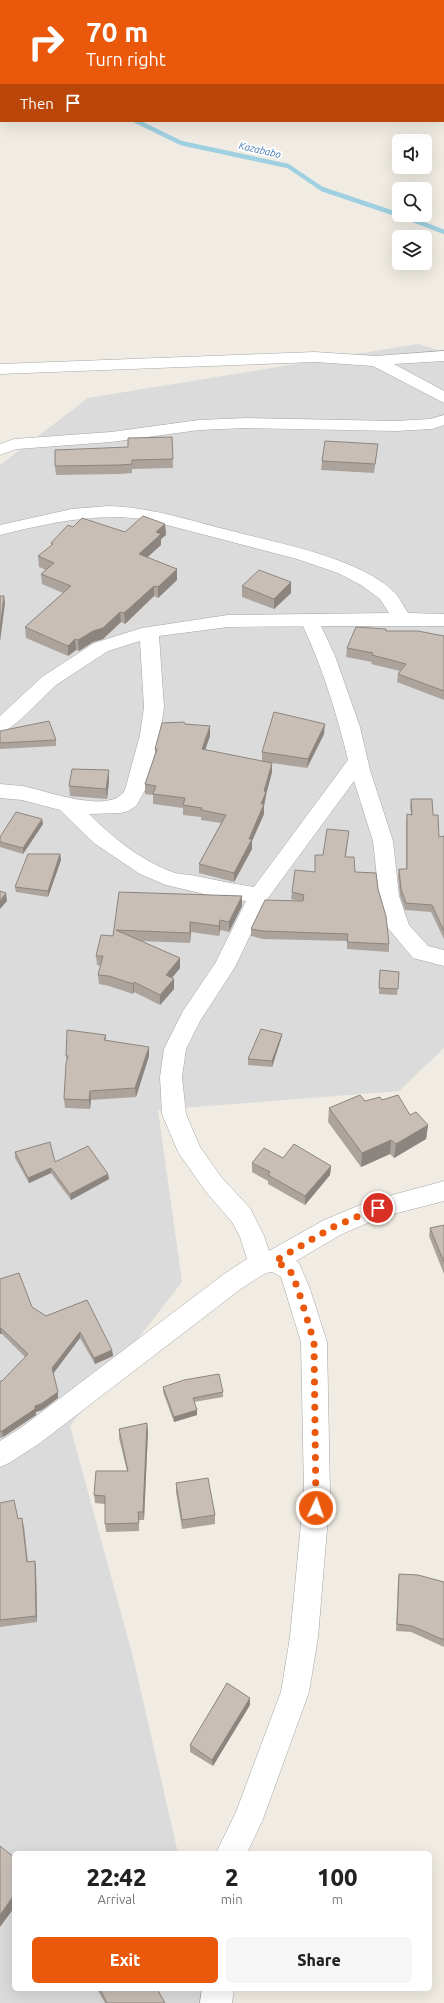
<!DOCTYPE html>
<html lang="en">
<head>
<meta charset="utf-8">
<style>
	body { margin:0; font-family:Ubuntu,sans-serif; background:#f6f6f6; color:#222; height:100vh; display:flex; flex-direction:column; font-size:15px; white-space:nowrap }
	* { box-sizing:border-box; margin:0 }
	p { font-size:13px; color:#767676 }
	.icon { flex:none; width:22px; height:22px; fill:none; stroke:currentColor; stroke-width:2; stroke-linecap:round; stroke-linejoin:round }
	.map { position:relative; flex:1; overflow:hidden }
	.drawer { position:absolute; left:12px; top:1851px; width:420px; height:140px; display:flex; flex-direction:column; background:#fff; border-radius:6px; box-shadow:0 4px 16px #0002 }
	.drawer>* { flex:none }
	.top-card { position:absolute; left:0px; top:0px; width:444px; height:122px; box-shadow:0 4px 16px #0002; background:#ea580c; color:#fff; overflow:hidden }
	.fabs { position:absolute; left:392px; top:134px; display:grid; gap:8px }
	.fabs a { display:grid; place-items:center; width:40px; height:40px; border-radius:6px; background:#fff; box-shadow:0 4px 16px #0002; font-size:20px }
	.pin { position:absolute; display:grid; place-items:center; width:34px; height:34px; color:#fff; margin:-17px; border:2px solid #fff; border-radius:50%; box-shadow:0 1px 4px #0007 }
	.me { position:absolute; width:44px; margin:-22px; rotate:3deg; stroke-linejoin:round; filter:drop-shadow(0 0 3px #0008) }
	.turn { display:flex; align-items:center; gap:14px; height:84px; padding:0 20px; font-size:18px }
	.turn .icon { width:52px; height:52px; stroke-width:2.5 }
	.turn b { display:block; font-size:28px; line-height:34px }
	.then { display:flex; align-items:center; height:38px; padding:0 20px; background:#0003; gap:8px; font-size:15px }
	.eta { display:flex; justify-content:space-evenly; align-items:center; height:68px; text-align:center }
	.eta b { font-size:24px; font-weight:800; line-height:28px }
	.primary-button { display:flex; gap:8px; margin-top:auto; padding:8px 20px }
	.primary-button a { flex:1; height:46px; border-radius:6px; background:#ea580c; color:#fff; font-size:16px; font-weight:800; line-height:46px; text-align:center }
	.primary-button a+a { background:#f6f6f6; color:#222 }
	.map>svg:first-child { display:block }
</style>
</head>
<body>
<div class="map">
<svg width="444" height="2003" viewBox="0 0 444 2003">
	<rect width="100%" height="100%" fill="#f0ece3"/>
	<path fill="#dcdbdb" d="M 418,344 L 444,352 L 444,1048 L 399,1091 L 158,1110 L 182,1282 L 70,1426 L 133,1657 L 178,1853 L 14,1853 L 14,1989 L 208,1989 L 211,2003 L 0,2003 L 0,465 L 88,398 Z"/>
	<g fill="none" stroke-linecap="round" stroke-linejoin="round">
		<path stroke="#9fd0e1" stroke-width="4.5" d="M 39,1 L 41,0
			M 136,121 L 181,143 L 288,166 L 322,189 L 399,215
			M 400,215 L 444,232"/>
		<defs>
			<path id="minor" d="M 0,18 L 1,18 L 1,26 L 0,26 Z
				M 444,351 L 444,361 L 394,364 L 444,391 L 444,403 L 373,366 L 315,362 L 0,374 L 0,364 L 315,352 L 376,356 Z
				M 444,415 L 444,425 L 432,429 L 395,431 L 247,428 L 199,430 L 111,442 L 17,449 L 0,455 L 0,444 L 14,439 L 111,432 L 199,420 L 247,418 L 395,421 L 430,419 Z
				M 108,506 C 151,507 191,521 232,531 C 280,544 356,557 393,591 C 399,596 403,606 408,613 L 444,614 L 444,626 L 321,626 L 335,656 L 360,727 L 370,770 L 393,841 L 399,896 L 409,925 L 428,946 L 444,950 L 444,966 L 413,958 L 388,928 L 379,896 L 373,841 L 354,781 L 268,898 L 235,967 L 200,1021 L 186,1049 L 182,1077 L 186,1114 L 200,1147 L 222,1178 L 250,1208 L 264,1236 L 269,1251 L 324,1220 L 370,1201 L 444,1181 L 444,1201 L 382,1217 L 342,1234 L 296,1261 L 299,1263 L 310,1289 L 327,1342 L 330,1493 L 318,1637 L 309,1692 L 263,1819 L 247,1853 L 216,1853 L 236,1812 L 281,1692 L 290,1637 L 304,1493 L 301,1342 L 281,1277 L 272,1272 L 266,1273 L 242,1288 L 40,1443 L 9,1463 L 0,1467 L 0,1441 L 22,1427 L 224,1274 L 247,1259 L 240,1237 L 232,1222 L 206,1192 L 178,1152 L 162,1114 L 160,1077 L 164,1049 L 183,1011 L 216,962 L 246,901 L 221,898 L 166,885 L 140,874 L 94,843 L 60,810 L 22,800 L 0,798 L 0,784 C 7,785 15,785 22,786 C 45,790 111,816 125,790 L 140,735 L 144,707 L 140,641 L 108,651 L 56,685 L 20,720 L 7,730 L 0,731 L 0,716 L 42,677 L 94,643 L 142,628 L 228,615 L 389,613 L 380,599 L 361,585 L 338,573 L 297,559 L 144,519 C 94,513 48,523 0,535 L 0,525 L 72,509 ZM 303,626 C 323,669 337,714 348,760 L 254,887 C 234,884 216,880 196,876 C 189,874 182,875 175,873 C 143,862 113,838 89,814 L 121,813 L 128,811 L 136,806 L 145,790 L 160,735 L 164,707 L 159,636 L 228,627 Z
				M 202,1989 L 234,1989 L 232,2003 L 200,2003 Z"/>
		</defs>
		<use href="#minor" stroke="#a5a5a5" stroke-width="1"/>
		<use href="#minor" fill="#fff" fill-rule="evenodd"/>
	</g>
	<path fill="#aca39d" d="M 172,437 L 173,468 L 132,469 L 132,473 L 120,474 L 56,475 L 55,466 L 128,447 Z
		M 377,452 L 374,473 L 321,470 L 322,461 Z
		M 165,524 L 166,535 L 161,539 L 161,545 L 147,557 L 177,569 L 177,580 L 158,598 L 154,596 L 125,624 L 121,622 L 103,639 L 93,642 L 79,651 L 76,650 L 68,656 L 26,638 L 25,627 L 63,593 L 42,584 L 41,574 L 46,570 L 39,567 L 38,556 L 52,546 L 51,543 L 73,527 L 125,532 Z
		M 291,582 L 291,593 L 274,609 L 242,597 L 242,586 Z
		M 386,631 L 444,636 L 444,700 L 397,682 L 398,674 L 400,671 L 371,664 L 372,662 L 346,657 L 347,648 Z
		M 185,724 L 210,726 L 210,736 L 205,750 L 262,761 L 262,752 L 324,734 L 307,768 L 272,763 L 272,772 L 266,795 L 265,801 L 264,805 L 264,814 L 252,841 L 252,849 L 234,882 L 199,873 L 199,864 L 221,823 L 201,820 L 201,817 L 183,815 L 183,808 L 153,804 L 153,795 L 145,794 L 145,784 L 155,755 L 155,749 Z
		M 0,731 L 56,740 L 56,746 L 0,749 Z
		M 109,781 L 107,799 L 70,796 L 69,786 Z
		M 411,799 L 433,815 L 439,837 L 444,836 L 444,939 L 431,912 L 405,910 L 400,896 L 398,876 L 399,869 L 406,869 L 406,821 L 407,814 L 411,815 L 410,806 Z
		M 43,824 L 23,854 L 0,847 L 0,837 Z
		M 348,839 L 346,857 L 355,872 L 378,889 L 389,944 L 389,952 L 347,949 L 347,941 L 263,939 L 251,936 L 251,929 L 300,901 L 291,899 L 292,892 L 315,872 L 315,855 L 323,855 Z
		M 60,854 L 61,860 L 48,897 L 16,892 L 15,887 Z
		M 119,892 L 242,906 L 229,932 L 220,930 L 219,936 L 191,932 L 190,943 L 140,941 L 180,968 L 172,978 L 174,979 L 174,989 L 160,1005 L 134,992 L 133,994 L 109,986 L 99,984 L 98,975 L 101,966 L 97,965 L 96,956 L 113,936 Z
		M 380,970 L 399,972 L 397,995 L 379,994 Z
		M 282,1034 L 281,1039 L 272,1067 L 248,1065 L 248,1059 Z
		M 106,1035 L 106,1040 L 149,1056 L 136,1097 L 91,1100 L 90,1109 L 65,1108 L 64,1099 L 67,1061 L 66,1056 Z
		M 382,1100 L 428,1125 L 426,1139 L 394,1158 L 390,1154 L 361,1167 L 328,1122 L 329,1108 L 365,1101 Z
		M 15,1152 L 108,1174 L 109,1179 L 71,1200 L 51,1173 L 29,1183 L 15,1158 Z
		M 283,1158 L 331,1166 L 330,1175 L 305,1205 L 268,1184 L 268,1181 L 252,1172 L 252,1163 Z
		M 444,1225 L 444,1274 L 429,1236 L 430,1228 Z
		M 0,1279 L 32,1307 L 46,1316 L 87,1300 L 112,1350 L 113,1356 L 95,1364 L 80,1338 L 53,1373 L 58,1398 L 42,1410 L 36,1412 L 36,1415 L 3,1437 L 0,1438 L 0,1381 L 2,1381 L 25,1357 L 2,1334 L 0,1334 Z
		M 163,1387 L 223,1392 L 223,1397 L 194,1402 L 197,1410 L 197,1415 L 174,1422 L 163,1392 Z
		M 119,1429 L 148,1431 L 144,1520 L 139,1520 L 139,1531 L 106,1532 L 105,1524 L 105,1504 L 95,1503 L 94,1495 L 127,1471 L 119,1438 Z
		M 176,1483 L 215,1515 L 215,1524 L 182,1529 L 176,1492 Z
		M 0,1503 L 24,1525 L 28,1562 L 35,1561 L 36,1568 L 37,1622 L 0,1627 Z
		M 399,1574 L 444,1582 L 444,1647 L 411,1632 L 396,1631 L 398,1580 Z
		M 250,1705 L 213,1766 L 190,1752 L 190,1745 Z
		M 97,1989 L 157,1989 L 165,2003 L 105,2003 Z"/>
	<path fill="#8c857f" d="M 165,524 L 166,535 L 161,539 L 161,545 L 139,565 L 139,554 L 156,532 Z
		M 177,569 L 177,580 L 158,598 L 158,587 Z
		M 291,582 L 291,593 L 274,609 L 274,599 Z
		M 154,586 L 154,596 L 125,624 L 124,613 Z
		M 4,596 L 5,603 L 0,642 L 0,629 Z
		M 120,612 L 121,622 L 103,639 L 93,642 L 79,651 L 78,640 Z
		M 75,639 L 76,650 L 68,656 L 68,646 Z
		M 325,724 L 324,734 L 307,768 L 308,759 Z
		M 210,726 L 210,736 L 202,759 L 202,749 Z
		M 272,763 L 272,772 L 266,795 L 265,801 L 264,805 L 264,814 L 252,841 L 252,849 L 234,882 L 234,873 L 249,839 L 261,804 Z
		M 109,770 L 109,781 L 107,799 L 106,789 Z
		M 42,819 L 43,824 L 23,854 L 23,848 Z
		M 60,854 L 61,860 L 48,897 L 48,891 Z
		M 6,893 L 7,901 L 0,909 L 0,901 Z
		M 242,896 L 242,906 L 229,932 L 229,922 Z
		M 220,920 L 220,930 L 219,936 L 219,926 Z
		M 190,922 L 191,932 L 190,943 Z
		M 180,958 L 180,968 L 166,985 L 166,975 Z
		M 174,979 L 174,989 L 160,1005 L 160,995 Z
		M 134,982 L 134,992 L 133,994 L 133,984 Z
		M 282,1034 L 281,1039 L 272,1067 L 272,1061 Z
		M 149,1047 L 149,1056 L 136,1097 L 135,1088 Z
		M 90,1091 L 91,1100 L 90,1109 L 89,1100 Z
		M 428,1125 L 426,1139 L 394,1158 L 396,1144 Z
		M 391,1140 L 390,1154 L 361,1167 L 362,1153 Z
		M 331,1166 L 330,1175 L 305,1205 L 305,1196 Z
		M 51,1168 L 51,1173 L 29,1183 L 28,1178 Z
		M 108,1174 L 109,1179 L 71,1200 L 70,1194 Z
		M 0,1328 L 1,1328 L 2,1334 L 0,1334 Z
		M 80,1332 L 80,1338 L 53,1374 L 52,1368 Z
		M 112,1350 L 113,1356 L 95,1364 L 94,1358 Z
		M 58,1392 L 58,1398 L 42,1410 L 36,1412 L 36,1415 L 3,1437 L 2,1431 L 35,1406 Z
		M 197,1410 L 197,1415 L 174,1422 L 174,1417 Z
		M 147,1423 L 148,1431 L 144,1520 L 143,1512 Z
		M 35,1561 L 36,1568 L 37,1622 L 36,1616 Z
		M 250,1698 L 250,1705 L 213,1766 L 212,1760 Z
		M 14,1895 L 14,1908 L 0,1927 L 0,1915 Z"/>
	<path fill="#c8beb6" stroke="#8c857f" d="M 172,437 L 173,459 L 132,460 L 132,464 L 120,465 L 55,466 L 55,450 L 128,447 L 128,438 Z
		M 325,441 L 378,444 L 375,464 L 322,461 Z
		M 143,516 L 165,524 L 156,532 L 161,534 L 139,554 L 177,569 L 158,587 L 154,586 L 124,613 L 120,612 L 103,628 L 93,631 L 78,640 L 75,639 L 68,646 L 25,627 L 71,586 L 41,574 L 54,563 L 38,556 L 53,544 L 51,543 L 68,525 L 73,527 L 82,518 L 125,532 Z
		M 259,570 L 291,582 L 274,599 L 242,586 Z
		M 0,596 L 4,596 L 0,629 Z
		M 356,627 L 386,629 L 386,631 L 418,631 L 444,636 L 444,691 L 398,674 L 406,664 L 372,655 L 373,653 L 347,648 Z
		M 274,712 L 325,724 L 308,759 L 262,752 Z
		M 49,721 L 56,740 L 0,743 L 0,731 Z
		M 184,722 L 185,724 L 210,726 L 202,749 L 272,763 L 264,791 L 266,792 L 261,804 L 264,804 L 249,839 L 252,839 L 234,873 L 199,864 L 226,815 L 201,810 L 202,808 L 183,805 L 185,798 L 153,794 L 156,786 L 145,784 L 157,749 L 155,749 L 162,723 Z
		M 72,769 L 109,770 L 106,789 L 69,786 Z
		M 411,799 L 432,799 L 433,815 L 438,815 L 439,837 L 444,836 L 444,931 L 432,905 L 406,903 L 401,889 L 399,869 L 407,869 L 407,814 L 412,815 Z
		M 16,812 L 42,819 L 23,848 L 0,842 L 0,837 Z
		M 327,829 L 349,831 L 345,857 L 354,857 L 355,872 L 376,873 L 378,889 L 386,916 L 389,944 L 347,942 L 348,934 L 263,931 L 251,929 L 265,900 L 303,901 L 304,895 L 292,892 L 295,870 L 315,872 L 315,855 L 323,855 Z
		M 28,854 L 60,854 L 48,891 L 15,887 Z
		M 0,891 L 6,893 L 0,901 Z
		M 119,892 L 242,896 L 229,922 L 220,920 L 219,926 L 190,922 L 190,933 L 116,930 L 180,958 L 166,975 L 174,979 L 160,995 L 134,982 L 133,984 L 109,976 L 98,975 L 103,956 L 96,956 L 101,935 L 113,936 Z
		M 380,970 L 399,972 L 398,989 L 379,988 Z
		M 261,1029 L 282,1034 L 272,1061 L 248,1059 Z
		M 67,1030 L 106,1035 L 104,1040 L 149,1047 L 135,1088 L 90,1091 L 89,1100 L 64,1099 L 66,1063 L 68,1056 L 66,1056 Z
		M 360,1095 L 365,1101 L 380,1097 L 382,1100 L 398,1095 L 410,1115 L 416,1112 L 428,1125 L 396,1144 L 391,1140 L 362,1153 L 329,1108 Z
		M 50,1142 L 55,1162 L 88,1146 L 108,1174 L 70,1194 L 51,1168 L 28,1178 L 15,1152 Z
		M 294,1144 L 331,1166 L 305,1196 L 268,1175 L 270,1172 L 252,1163 L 264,1148 L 283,1158 Z
		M 444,1225 L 444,1262 L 430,1228 Z
		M 19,1273 L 32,1307 L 46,1316 L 87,1300 L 112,1350 L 94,1358 L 80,1332 L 52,1368 L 58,1392 L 41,1404 L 35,1406 L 35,1409 L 2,1431 L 0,1432 L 0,1381 L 2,1381 L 28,1354 L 1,1328 L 0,1328 L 0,1279 Z
		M 219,1374 L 223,1392 L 193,1398 L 197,1410 L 174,1417 L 163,1387 L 184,1380 Z
		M 147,1423 L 143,1512 L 138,1512 L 139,1523 L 105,1524 L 105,1496 L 94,1495 L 96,1471 L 128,1471 L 119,1429 Z
		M 208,1478 L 215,1515 L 182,1520 L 176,1483 Z
		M 14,1500 L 18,1519 L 22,1518 L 27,1562 L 35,1561 L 36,1616 L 0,1620 L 0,1503 Z
		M 399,1574 L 418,1575 L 444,1582 L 444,1640 L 412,1626 L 397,1624 Z
		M 227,1683 L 250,1698 L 212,1760 L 190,1745 Z
		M 0,1846 L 14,1857 L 14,1895 L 0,1915 Z
		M 100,1989 L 157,1989 L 165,2003 L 107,2003 Z"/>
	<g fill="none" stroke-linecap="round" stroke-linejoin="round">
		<path stroke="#ea580c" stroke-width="7" stroke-dasharray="0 12.6" d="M 316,1508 L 314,1342 L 298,1289 L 290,1270 L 275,1261 L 333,1227 L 378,1208"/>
	</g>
	<g text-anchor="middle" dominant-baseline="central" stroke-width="4" stroke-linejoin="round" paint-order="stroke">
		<g font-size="10" font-style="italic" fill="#4278b5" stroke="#fff">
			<text transform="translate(260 150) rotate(13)">Kazababo</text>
		</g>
	</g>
</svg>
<div class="fabs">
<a><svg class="icon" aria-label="sound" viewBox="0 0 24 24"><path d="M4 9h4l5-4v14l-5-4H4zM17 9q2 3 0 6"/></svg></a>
<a><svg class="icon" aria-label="search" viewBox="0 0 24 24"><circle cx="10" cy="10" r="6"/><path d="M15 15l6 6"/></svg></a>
<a><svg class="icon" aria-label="layers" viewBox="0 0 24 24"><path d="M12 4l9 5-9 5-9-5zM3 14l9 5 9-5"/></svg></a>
</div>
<div class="pin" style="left:378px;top:1208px;background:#d93025"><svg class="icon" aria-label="arrive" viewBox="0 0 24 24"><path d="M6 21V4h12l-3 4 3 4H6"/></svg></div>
<svg class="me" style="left:316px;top:1508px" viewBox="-20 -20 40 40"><circle r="17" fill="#ea580c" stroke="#fff" stroke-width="3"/><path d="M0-11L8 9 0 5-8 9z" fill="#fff"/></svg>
<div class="top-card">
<div class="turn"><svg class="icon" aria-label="right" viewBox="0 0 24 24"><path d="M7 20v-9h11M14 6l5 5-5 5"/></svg><div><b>70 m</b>Turn right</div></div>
<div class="then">Then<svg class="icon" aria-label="arrive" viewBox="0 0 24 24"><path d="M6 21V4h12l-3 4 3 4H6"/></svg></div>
</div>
<section class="drawer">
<div class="eta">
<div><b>22:42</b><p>Arrival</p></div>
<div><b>2</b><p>min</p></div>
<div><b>100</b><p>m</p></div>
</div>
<div class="primary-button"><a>Exit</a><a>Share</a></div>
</section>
</div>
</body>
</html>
